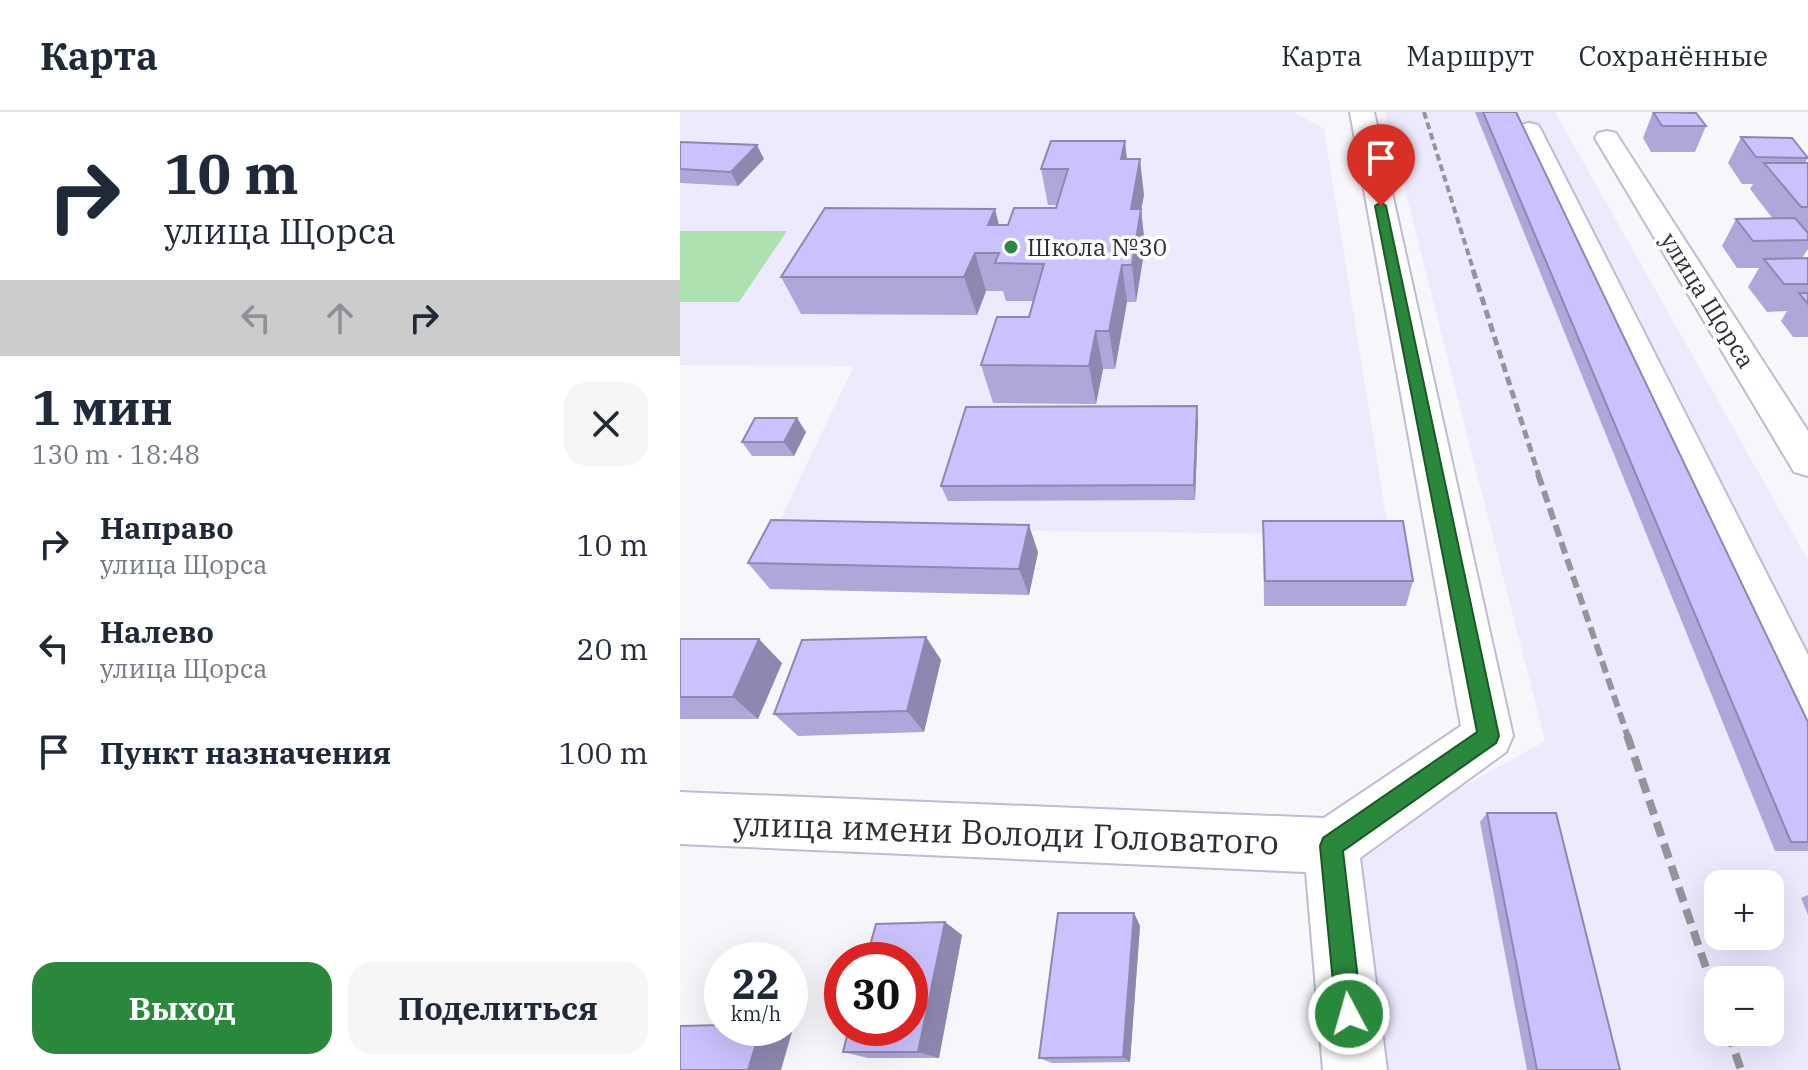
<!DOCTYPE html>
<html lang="ru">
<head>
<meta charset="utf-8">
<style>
	body { margin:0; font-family:"IBM Plex Serif",serif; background:#f6f6f7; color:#1f2937; height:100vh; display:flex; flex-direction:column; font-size:30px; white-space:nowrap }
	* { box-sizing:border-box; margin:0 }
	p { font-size:26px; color:#747a83 }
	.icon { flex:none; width:44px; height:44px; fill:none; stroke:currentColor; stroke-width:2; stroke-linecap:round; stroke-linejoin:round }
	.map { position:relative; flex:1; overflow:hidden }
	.sheet { display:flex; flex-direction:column; background:#fff; width:680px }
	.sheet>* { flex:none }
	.hud { background:#fff; color:#1f2937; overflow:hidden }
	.buttons { position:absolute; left:1024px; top:758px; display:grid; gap:16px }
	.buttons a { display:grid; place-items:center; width:80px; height:80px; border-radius:16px; background:#fff; box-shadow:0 8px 32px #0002; font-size:40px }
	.speed { position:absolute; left:24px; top:830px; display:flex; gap:16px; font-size:40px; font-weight:700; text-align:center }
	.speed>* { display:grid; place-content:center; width:104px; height:104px; border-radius:50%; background:#fff; box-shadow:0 8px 32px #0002; line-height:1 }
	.speed small { font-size:20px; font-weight:400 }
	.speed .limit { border:12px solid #d22; background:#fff; color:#111 }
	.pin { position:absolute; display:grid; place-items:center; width:68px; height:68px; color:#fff; margin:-82px -34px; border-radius:50% 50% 50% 0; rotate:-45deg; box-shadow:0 0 8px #0007 }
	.pin .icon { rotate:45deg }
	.me { position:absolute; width:88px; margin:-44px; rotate:354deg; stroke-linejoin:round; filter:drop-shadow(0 0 6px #0008) }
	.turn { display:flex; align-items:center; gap:28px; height:168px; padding:0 32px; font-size:36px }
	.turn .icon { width:104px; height:104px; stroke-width:2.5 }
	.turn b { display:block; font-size:56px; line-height:68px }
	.lanes { display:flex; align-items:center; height:76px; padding:0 32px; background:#0003; justify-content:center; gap:40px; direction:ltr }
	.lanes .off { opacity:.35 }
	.round { display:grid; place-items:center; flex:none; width:84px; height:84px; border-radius:24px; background:#f6f6f7 }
	.overview { display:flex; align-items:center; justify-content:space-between; height:136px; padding:0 32px }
	h1 { font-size:48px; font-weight:800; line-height:60px }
	.action { display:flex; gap:16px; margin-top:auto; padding:16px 32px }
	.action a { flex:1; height:92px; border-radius:24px; background:#29883b; color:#fff; font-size:32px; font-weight:800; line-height:92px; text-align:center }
	.action a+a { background:#f6f6f7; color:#1f2937 }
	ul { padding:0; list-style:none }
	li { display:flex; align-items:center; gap:24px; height:104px; padding:0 32px }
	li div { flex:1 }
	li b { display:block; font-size:30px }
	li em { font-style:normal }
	header { display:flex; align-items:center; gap:48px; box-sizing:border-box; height:112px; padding:0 40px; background:#fff; border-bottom:2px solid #e0e1e3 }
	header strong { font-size:38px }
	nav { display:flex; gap:44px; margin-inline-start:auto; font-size:28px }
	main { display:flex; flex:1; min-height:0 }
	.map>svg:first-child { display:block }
</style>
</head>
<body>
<header>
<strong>Карта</strong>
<nav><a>Карта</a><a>Маршрут</a><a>Сохранённые</a></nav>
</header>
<main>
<section class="sheet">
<div class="hud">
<div class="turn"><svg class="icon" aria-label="right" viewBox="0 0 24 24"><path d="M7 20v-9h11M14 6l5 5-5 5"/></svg><div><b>10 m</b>улица Щорса</div></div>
<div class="lanes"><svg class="icon off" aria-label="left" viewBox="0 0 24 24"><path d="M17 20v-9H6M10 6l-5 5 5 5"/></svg><svg class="icon off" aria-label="ahead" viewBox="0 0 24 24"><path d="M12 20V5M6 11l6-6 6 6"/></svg><svg class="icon" aria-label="right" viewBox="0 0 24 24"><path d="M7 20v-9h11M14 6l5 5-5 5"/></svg></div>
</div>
<div class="overview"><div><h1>1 мин</h1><p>130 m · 18:48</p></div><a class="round"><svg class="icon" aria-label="close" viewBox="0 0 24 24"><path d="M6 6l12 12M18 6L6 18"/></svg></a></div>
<ul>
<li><svg class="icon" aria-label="right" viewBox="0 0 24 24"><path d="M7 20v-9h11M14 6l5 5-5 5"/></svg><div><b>Направо</b><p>улица Щорса</p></div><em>10 m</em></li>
<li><svg class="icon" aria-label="left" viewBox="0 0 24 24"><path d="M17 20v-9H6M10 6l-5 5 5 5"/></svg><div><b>Налево</b><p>улица Щорса</p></div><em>20 m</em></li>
<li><svg class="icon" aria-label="arrive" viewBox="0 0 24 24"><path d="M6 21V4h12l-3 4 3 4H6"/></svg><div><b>Пункт назначения</b></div><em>100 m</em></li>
</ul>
<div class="action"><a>Выход</a><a>Поделиться</a></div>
</section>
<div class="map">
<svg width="1128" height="958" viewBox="0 0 1128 958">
	<rect width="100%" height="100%" fill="#f6f6fb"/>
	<path fill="#edeafe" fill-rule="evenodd" d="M 0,0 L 614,0 L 644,17 L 709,423 L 96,416 L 174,254 L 0,253 Z
		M 705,0 L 875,0 L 1128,448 L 1128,958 L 651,958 L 637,756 L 865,629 ZM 1038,772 L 1090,772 L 1090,824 L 1038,824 ZM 1038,868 L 1090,868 L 1090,920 L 1038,920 Z"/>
	<path fill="#ade2b0" d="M 0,119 L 107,119 L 59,190 L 0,190 Z"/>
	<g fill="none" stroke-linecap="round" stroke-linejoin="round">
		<defs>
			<path id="minor" d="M 670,0 L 694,0 L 833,624 L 826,640 L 680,746 L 707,958 L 643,958 L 626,760 L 0,732 L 0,680 L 644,706 L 781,614 Z
				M 849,11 L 858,13 L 861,18 L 1128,543 L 1128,614 L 1111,607 L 837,18 L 840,13 Z
				M 927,19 L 936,21 L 939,26 L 1128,319 L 1128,364 L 1114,360 L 915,26 L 918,21 Z"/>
		</defs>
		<use href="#minor" stroke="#bebbd3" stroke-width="4"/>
		<use href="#minor" fill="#fff" fill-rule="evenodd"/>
		<path stroke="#95949b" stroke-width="4" stroke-dasharray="7 4" stroke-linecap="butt" d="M 744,0 L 794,160"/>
		<path stroke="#95949b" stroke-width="5" stroke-dasharray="9 5" stroke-linecap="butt" d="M 793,158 L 859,364"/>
		<path stroke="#95949b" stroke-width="6" stroke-dasharray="12 6" stroke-linecap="butt" d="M 858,362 L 948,625"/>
		<path stroke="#95949b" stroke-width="8" stroke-dasharray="15 8" stroke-linecap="butt" d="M 947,623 L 1038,891
			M 1048,920 L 1061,958"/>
	</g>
	<path fill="#aea7d9" d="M 795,0 L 836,0 L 1128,610 L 1128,739 L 1095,739 Z
		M 973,0 L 1026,14 L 1015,40 L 971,40 L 963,26 Z
		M 1061,25 L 1128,46 L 1125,51 L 1128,51 L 1128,137 L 1122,146 L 1128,146 L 1128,225 L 1113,225 L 1101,209 L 1107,199 L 1087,200 L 1068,175 L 1079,156 L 1057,156 L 1042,134 L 1056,107 L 1093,107 L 1070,77 L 1073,72 L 1062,72 L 1048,51 Z
		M 0,30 L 84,47 L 58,74 L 0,71 Z
		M 447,47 L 464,83 L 461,98 L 465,134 L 456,190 L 447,190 L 435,257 L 423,257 L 416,292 L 313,291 L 301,253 L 349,205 L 354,189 L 326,189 L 323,179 L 306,179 L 297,203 L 121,202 L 101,165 L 319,113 L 328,113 L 376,96 L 377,93 L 368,93 L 361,57 Z
		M 517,294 L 518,309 L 515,388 L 268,389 L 261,374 Z
		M 126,320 L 114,344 L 72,344 L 62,330 Z
		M 583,409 L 733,469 L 726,494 L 584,494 Z
		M 358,440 L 349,483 L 90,477 L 68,451 Z
		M 246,525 L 261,548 L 244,620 L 118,624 L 94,602 Z
		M 0,527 L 102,551 L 78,607 L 0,607 Z
		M 807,701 L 940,958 L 847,958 L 800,710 Z
		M 1128,783 L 1128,803 L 1121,786 Z
		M 454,801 L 460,814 L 450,950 L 372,951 L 359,946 Z
		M 282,823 L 259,946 L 188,946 L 163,940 Z"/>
	<path fill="#8d88b0" d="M 445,29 L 449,65 L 441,47 Z
		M 77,33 L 84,47 L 58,74 L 51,60 Z
		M 460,47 L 464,83 L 461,98 L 465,134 L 456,190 L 452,153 L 451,97 Z
		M 315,97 L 324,133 L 308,113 Z
		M 295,141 L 306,179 L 297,203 L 284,165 Z
		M 442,153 L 447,190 L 435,257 L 429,219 Z
		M 416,219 L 423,257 L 416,292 L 409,254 Z
		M 517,294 L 518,309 L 515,388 L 514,373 Z
		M 117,306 L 126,320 L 114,344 L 104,330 Z
		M 349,413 L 358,440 L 349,483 L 339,457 Z
		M 246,525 L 261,548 L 244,620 L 227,599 Z
		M 79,527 L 102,551 L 78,607 L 53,585 Z
		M 454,801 L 460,814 L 450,950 L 443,945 Z
		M 265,810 L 282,823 L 259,946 L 238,940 Z
		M 81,916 L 96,916 L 112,920 L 101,958 L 68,958 Z"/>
	<path fill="#cac2fc" stroke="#8d88b0" stroke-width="2" d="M 803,0 L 836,0 L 1128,610 L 1128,730 L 1111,730 Z
		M 973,0 L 1016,1 L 1026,14 L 982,14 Z
		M 1061,25 L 1112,26 L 1128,46 L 1076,45 Z
		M 371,29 L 445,29 L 441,47 L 460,47 L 451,97 L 461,97 L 452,153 L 442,153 L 429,219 L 416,219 L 409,254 L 301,253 L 317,205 L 349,205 L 364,152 L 315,151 L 319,141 L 295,141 L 284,165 L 101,165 L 145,96 L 315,97 L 308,113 L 328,113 L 334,96 L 376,96 L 388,57 L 361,57 Z
		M 0,30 L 77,33 L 51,60 L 0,57 Z
		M 1084,51 L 1128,51 L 1128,95 L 1121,95 Z
		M 1115,106 L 1128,121 L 1128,128 L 1073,129 L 1056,107 Z
		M 1128,146 L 1128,172 L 1104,172 L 1084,147 Z
		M 1119,181 L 1128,181 L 1128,192 Z
		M 517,294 L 514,373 L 261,374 L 286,295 Z
		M 75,306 L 117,306 L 104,330 L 62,330 Z
		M 91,408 L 349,413 L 339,457 L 68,451 Z
		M 583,409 L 723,409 L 733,469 L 585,469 Z
		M 246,525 L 227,599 L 94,602 L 122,528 Z
		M 0,527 L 79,527 L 53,585 L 0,585 Z
		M 807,701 L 876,701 L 940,958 L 857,958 Z
		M 378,801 L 454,801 L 443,945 L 359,946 Z
		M 265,810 L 238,940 L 163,940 L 169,916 L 230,916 L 230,848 L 186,848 L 196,812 Z
		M 42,913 L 42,916 L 81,916 L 68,958 L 0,958 L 0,914 Z"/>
	<path fill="#29883b" stroke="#1b5826" stroke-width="2" d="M 701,90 L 706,94 L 819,624 L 816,631 L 663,739 L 682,902 L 678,911 L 669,915 L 660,911 L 656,902 L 640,734 L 643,726 L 797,620 L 695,94 Z"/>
	<circle fill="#29883b" stroke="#fff" stroke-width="3" cx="331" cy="135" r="8"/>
	<g text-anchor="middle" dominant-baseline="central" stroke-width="7" stroke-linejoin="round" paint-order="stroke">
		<g font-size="24" fill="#2e2d36" stroke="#fff" text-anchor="start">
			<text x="347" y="135">Школа №30</text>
		</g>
		<g font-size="24" fill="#2e2d36" stroke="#fff">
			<text transform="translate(1028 188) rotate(58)">улица Щорса</text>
		</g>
		<g font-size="34" fill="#2e2d36" stroke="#fff">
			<text transform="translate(326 720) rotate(2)">улица имени Володи Головатого</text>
		</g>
	</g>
</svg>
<div class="buttons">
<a>+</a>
<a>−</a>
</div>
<div class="speed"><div>22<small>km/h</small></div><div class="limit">30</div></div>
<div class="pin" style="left:701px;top:94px;background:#d93025"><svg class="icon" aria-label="arrive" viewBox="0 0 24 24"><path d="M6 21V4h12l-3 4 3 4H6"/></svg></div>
<svg class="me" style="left:669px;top:902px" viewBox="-20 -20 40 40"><circle r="17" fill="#29883b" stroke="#fff" stroke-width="3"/><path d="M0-11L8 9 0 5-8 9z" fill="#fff"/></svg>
</div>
</main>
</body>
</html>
